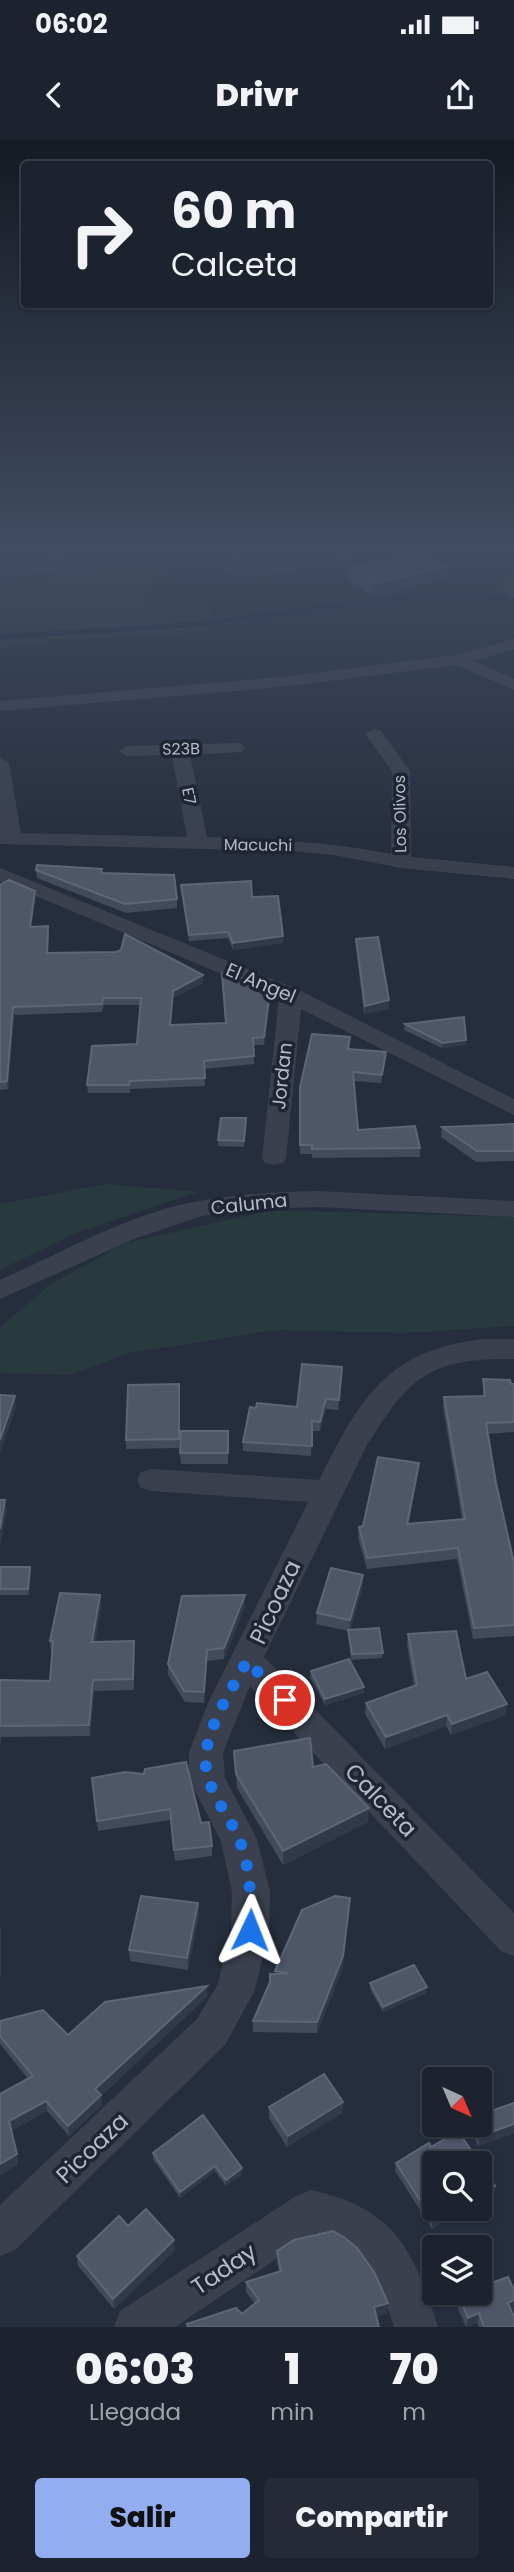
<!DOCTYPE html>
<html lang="es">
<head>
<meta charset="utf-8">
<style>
	body { margin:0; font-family:Poppins,sans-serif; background:#252a36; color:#f1f3f6; height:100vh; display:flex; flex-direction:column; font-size:26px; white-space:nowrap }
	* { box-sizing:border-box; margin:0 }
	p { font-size:23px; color:#a0a4aa }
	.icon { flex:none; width:38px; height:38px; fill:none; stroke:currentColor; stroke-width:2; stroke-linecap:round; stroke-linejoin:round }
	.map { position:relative; height:2187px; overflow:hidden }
	.details { display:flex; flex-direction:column; background:#1c222e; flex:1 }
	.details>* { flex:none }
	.guide { position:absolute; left:21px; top:21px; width:472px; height:147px; border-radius:7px; box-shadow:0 2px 5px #0004,0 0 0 2px #3a3f4a; background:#1c222e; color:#f1f3f6; overflow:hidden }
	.needle { width:46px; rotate:136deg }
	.fabs { position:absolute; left:422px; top:1927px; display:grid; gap:14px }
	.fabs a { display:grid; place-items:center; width:70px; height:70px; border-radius:7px; background:#1c222e; box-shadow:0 2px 5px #0004,0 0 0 2px #3a3f4a; font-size:35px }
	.pin { position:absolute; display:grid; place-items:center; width:60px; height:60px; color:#fff; margin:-30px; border:4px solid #fff; border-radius:50%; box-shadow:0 2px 7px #0007 }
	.me { position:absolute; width:77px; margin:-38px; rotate:2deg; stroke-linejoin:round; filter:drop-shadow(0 0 5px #0008) }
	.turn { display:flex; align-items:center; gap:24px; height:147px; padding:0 35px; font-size:32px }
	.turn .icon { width:91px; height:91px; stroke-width:2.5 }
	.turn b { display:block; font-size:49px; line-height:60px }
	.eta { display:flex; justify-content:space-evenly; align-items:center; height:119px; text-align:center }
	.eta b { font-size:42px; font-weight:800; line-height:49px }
	.action { display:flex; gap:14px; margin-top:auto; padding:14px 35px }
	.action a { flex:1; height:80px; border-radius:7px; background:#92aef1; color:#111; font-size:28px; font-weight:800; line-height:80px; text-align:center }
	.action a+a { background:#252a36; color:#f1f3f6 }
	.status { display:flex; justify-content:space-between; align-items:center; height:49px; padding:0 35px; background:#1c222e; direction:ltr }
	.status svg { height:19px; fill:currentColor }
	header { display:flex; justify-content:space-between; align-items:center; height:91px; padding:0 35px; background:#1c222e; font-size:32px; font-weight:800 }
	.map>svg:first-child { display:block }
</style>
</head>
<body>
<div class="status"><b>06:02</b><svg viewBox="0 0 49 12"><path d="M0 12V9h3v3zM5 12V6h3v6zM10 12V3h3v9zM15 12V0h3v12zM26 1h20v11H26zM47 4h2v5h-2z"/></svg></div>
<header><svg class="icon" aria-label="back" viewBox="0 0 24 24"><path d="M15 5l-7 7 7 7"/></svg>Drivr<svg class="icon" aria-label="share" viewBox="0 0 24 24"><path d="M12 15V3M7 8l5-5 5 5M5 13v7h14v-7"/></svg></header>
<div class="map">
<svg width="514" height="2187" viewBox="0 0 514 2187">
	<rect width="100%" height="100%" fill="#262e3d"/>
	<path fill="#283a3e" d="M 135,424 L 171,431 L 137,459 L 212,468 L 207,492 L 60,500 L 0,508 L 0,443 Z
		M 107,1044 L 198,1052 L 73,1094 L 0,1130 L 0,1064 Z
		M 273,1070 L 514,1077 L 514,1186 L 406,1193 L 276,1190 L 129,1213 L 70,1235 L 0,1233 L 0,1187 L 51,1144 L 125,1103 Z"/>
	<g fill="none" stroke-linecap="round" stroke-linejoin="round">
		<path stroke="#1a243b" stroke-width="5" d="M 0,497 L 187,485 L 423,455 L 514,458"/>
		<path fill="#3a404e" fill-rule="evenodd" d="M 18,407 L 40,407 L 82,420 L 85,423 L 77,428 L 0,438 L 0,428 L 55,421 L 20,410 Z
			M 238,407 L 255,407 L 234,423 L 239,427 L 255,427 L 373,407 L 404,407 L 397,411 L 255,437 L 231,434 L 218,425 L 223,417 Z
			M 514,435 L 514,458 L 508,456 L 501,447 L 509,437 Z
			M 514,499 L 514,509 L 474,521 L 514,539 L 514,550 L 456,525 L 281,547 L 0,571 L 0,561 L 281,537 L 457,515 Z
			M 374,589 L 380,590 L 410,631 L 411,717 L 514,727 L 514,739 L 401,728 L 334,715 L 292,711 L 0,704 L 0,617 L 9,623 L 21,693 L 187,697 L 172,615 L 127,616 L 118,611 L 127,606 L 236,603 L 242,604 L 245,608 L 242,612 L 190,615 L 207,697 C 269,699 329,702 391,714 L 392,631 L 365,594 Z
			M 0,728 L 299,850 L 514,959 L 514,975 L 301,869 L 286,1018 L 283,1023 L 274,1025 L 265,1023 L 262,1018 L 279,858 L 0,741 Z
			M 318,1051 L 514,1061 L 514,1077 L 318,1067 L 240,1070 L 202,1076 L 134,1099 L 0,1159 L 0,1140 C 56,1115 109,1085 168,1068 C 217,1055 267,1052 318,1051 Z
			M 483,1199 L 514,1199 L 514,1219 C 429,1218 410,1236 366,1307 L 264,1517 L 514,1773 L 514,1816 L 501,1811 L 250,1546 L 223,1612 L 225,1638 L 257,1699 L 270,1752 L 269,1790 L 255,1850 L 225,1905 L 15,2110 L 0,2116 L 0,2065 L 197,1879 L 218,1844 L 231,1790 L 232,1752 L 221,1701 L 189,1639 L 189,1612 L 208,1563 L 308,1362 L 152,1351 L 141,1348 L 137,1340 L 141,1332 L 152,1329 L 319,1340 C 360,1259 386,1210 483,1199 Z
			M 311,2050 C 396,2069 413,2109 438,2187 L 394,2187 C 380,2143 364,2104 315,2093 L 175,2187 L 114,2187 L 120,2171 L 296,2056 Z"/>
	</g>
	<path fill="#424a5b" d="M 448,427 L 447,438 L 371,456 L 348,439 L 348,428 Z
		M 102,729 L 102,733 L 177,759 L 177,768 L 126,773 L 37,738 L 36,730 Z
		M 0,745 L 35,759 L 31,787 L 49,794 L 48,813 L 203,843 L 173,858 L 171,885 L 225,883 L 264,851 L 270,859 L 264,905 L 253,905 L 254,924 L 204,929 L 205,946 L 130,949 L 130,953 L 88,953 L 87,945 L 137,904 L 141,865 L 104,865 L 102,872 L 14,875 L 8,949 L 0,950 Z
		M 181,745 L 252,757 L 283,796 L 283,803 L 233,810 L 228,798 L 189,801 Z
		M 356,799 L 389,869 L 364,874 L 356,807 Z
		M 405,884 L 466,900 L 466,905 L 442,908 L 404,890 Z
		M 349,909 L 386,912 L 381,943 L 354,941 L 358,990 L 420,1008 L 420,1017 L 312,1018 L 312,1014 L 300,1014 L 299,956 Z
		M 246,984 L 244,1007 L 218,1006 L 218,1000 Z
		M 514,984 L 514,1021 L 476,1022 L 441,997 L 442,987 Z
		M 342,1227 L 338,1270 L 326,1269 L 320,1291 L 312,1291 L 311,1316 L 243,1311 L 243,1302 L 297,1267 Z
		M 483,1239 L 514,1244 L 514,1292 L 488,1294 L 496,1343 L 514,1423 L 514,1496 L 473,1499 L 457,1419 L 367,1429 L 358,1398 L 359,1387 L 363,1386 L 419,1323 L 418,1334 L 409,1383 L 462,1379 L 443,1267 L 444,1257 L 483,1256 Z
		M 179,1244 L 179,1308 L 126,1309 L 126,1300 Z
		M 228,1291 L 228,1324 L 181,1324 L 180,1313 Z
		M 30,1427 L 31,1433 L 29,1455 L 0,1455 L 0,1434 Z
		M 363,1435 L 363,1446 L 350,1490 L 383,1513 L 382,1518 L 351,1520 L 348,1491 L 316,1484 L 317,1473 Z
		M 100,1455 L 101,1466 L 95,1502 L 134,1501 L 134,1550 L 94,1551 L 90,1596 L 1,1597 L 0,1605 L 0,1540 L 50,1541 L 52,1512 L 51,1512 L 50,1501 Z
		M 245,1455 L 245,1466 L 224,1519 L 207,1521 L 204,1563 L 185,1562 L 168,1535 L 168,1524 Z
		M 408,1494 L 466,1539 L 506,1575 L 451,1595 L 446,1586 L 385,1609 L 365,1574 L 366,1563 L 414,1546 L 407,1505 Z
		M 311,1531 L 364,1553 L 325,1565 L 310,1537 Z
		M 234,1611 L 313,1627 L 368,1682 L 283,1725 L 237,1648 Z
		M 92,1638 L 201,1683 L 212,1706 L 212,1716 L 175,1721 L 170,1680 L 98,1691 Z
		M 350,1758 L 343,1827 L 317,1893 L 253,1892 L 253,1881 L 275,1834 L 275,1831 Z
		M 198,1763 L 199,1774 L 188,1830 L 130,1821 L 129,1810 Z
		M 370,1843 L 426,1853 L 383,1872 L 370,1849 Z
		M 208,1856 L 101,1956 L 102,1965 L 69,1996 L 47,1971 L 11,1991 L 18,2024 L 0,2035 L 0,1954 L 28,1939 L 0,1904 L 0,1881 L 68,1895 Z
		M 343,1962 L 342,1973 L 287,2007 L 269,1978 L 269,1967 Z
		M 514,1963 L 514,1993 L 478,2006 L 470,1988 L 471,1984 L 480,1984 Z
		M 203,1975 L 242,2034 L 226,2046 L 215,2031 L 180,2058 L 153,2019 L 153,2013 Z
		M 458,1991 L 495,2046 L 494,2055 L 480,2064 L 480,2023 L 434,2023 L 434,2068 L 464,2068 L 432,2089 L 395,2031 L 396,2023 L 429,2003 L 431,2007 Z
		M 128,2086 L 175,2110 L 114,2169 L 78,2126 L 77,2116 Z
		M 277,2111 L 387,2173 L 377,2176 L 379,2187 L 187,2187 L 187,2184 L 242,2174 L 255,2164 L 246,2152 L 246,2142 L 279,2132 L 277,2122 Z
		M 514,2150 L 514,2169 L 511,2170 L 514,2187 L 479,2187 L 477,2183 L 466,2187 L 456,2164 L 458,2154 Z"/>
	<path fill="#31394a" d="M 448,427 L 447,438 L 371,456 L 371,444 Z
		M 35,751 L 35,759 L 30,794 L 30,787 Z
		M 283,796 L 283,803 L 233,810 L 233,803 Z
		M 203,835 L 203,843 L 173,858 L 170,893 L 173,851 Z
		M 270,851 L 270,859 L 264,905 L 264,897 Z
		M 389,860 L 389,869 L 364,874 L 365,866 Z
		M 13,867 L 14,875 L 8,949 L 7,941 Z
		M 466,900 L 466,905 L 442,908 L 443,903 Z
		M 15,1256 L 16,1267 L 0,1313 L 0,1300 Z
		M 326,1259 L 326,1269 L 320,1291 L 320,1282 Z
		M 419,1323 L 418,1334 L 407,1394 L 407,1384 Z
		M 5,1360 L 7,1371 L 0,1406 L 0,1389 Z
		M 30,1427 L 31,1433 L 29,1455 L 28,1449 Z
		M 363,1435 L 363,1446 L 349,1491 L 350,1480 Z
		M 100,1455 L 101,1466 L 93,1513 L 92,1502 Z
		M 245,1455 L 245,1466 L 224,1519 L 224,1508 Z
		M 207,1510 L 207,1521 L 204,1563 L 204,1552 Z
		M 93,1540 L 94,1551 L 90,1596 L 89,1585 Z
		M 364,1547 L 364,1553 L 325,1565 L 325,1559 Z
		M 507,1564 L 506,1575 L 451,1595 L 452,1584 Z
		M 447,1575 L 446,1586 L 385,1609 L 386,1597 Z
		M 369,1668 L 368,1682 L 283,1725 L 283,1711 Z
		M 350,1758 L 343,1827 L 317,1893 L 317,1882 Z
		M 198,1763 L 199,1774 L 188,1830 L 187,1818 Z
		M 0,1783 L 1,1788 L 1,1842 L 0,1834 Z
		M 207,1846 L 208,1856 L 101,1956 L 102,1965 L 69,1996 L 68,1986 L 95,1949 Z
		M 427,1847 L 426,1853 L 383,1872 L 383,1867 Z
		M 46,1961 L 47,1971 L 11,1991 L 9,1981 Z
		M 343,1962 L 342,1973 L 287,2007 L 288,1996 Z
		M 514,1984 L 514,1993 L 478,2006 L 480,1996 Z
		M 17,2014 L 18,2024 L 0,2035 L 0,2024 Z
		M 215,2026 L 215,2031 L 180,2058 L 180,2052 Z
		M 242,2028 L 242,2034 L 226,2046 L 226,2040 Z
		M 495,2046 L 494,2055 L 480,2064 L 480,2056 Z
		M 451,2068 L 464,2068 L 432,2089 L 433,2080 Z
		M 174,2100 L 175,2110 L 114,2169 L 113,2159 Z
		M 514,2160 L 514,2169 L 506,2172 L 508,2163 Z
		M 388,2163 L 387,2173 L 373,2177 L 374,2167 Z
		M 479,2173 L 477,2183 L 466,2187 L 468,2178 Z"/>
	<path fill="#4e5667" stroke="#5e6676" stroke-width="2" d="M 424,412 L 448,427 L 371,444 L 348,428 Z
		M 37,725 L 102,729 L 101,733 L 174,735 L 177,759 L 125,764 L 36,730 Z
		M 9,740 L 35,751 L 30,787 L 48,786 L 47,813 L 116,812 L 121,810 L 125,794 L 203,835 L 173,851 L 170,885 L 226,883 L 222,834 L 226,831 L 262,846 L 264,851 L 270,851 L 264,897 L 253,898 L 254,916 L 204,921 L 205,938 L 130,941 L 129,945 L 87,945 L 92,906 L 137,904 L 141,858 L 103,858 L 102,864 L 13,867 L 7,941 L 0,942 L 0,745 Z
		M 251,741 L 252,757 L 278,756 L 283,796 L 233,803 L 228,792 L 189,795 L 181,745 Z
		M 378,797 L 389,860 L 365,866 L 356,799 Z
		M 464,877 L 466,900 L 443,903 L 405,884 Z
		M 312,894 L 350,897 L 348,909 L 386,912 L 382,935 L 353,932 L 358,990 L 415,986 L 420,1008 L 312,1009 L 312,1005 L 300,1005 L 300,947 Z
		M 221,978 L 246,978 L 244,1001 L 218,1000 Z
		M 514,984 L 514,1011 L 477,1011 L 442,987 Z
		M 302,1224 L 342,1227 L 339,1260 L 326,1259 L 320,1282 L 312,1281 L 312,1306 L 243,1302 L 250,1267 L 256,1268 L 257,1263 L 297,1267 Z
		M 483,1239 L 510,1240 L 511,1244 L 514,1244 L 514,1282 L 486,1283 L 496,1343 L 514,1423 L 514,1485 L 474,1488 L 458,1408 L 367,1418 L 359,1387 L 363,1386 L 378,1317 L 419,1323 L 407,1384 L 465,1379 L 444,1257 L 485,1256 Z
		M 179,1244 L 179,1299 L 126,1300 L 128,1245 Z
		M 0,1255 L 15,1256 L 0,1300 Z
		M 181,1291 L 228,1291 L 228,1313 L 180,1313 Z
		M 0,1360 L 5,1360 L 0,1389 Z
		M 1,1427 L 30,1427 L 28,1449 L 0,1449 Z
		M 331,1428 L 363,1435 L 350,1480 L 317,1473 Z
		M 60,1453 L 100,1455 L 92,1502 L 134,1501 L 133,1539 L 93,1540 L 89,1585 L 0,1586 L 0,1540 L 50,1541 L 53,1501 L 50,1501 Z
		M 245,1455 L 224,1508 L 207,1510 L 204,1552 L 184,1551 L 168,1524 L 182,1456 Z
		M 379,1488 L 383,1513 L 352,1514 L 348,1490 Z
		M 456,1491 L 466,1539 L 487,1532 L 507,1564 L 452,1584 L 447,1575 L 386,1597 L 366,1563 L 417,1545 L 408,1494 Z
		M 349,1519 L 364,1547 L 325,1559 L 311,1531 Z
		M 310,1598 L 313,1627 L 326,1624 L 369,1668 L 283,1711 L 236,1634 L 234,1611 Z
		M 186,1622 L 201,1683 L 209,1682 L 212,1706 L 174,1710 L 170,1669 L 97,1681 L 92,1638 L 125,1632 L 144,1634 L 145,1629 Z
		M 141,1756 L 198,1763 L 187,1818 L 129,1810 Z
		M 335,1756 L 350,1758 L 343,1816 L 317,1882 L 253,1881 L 270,1842 L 270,1834 L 288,1833 L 275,1831 L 302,1770 Z
		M 414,1825 L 427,1847 L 383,1867 L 370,1843 Z
		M 207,1846 L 95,1949 L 101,1955 L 68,1986 L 46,1961 L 9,1981 L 17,2014 L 0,2024 L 0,1954 L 33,1936 L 0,1896 L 0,1881 L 43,1870 L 68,1895 L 105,1862 Z
		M 324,1934 L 343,1962 L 288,1996 L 269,1967 Z
		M 514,1963 L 514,1984 L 480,1996 L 475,1984 L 480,1984 L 480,1975 Z
		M 203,1975 L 242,2028 L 226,2040 L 215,2026 L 180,2052 L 153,2013 Z
		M 458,1991 L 495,2046 L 480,2056 L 480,2023 L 434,2023 L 434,2068 L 451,2068 L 433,2080 L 396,2023 L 429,2003 L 431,2007 Z
		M 146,2069 L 174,2100 L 113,2159 L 77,2116 L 119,2076 L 128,2086 Z
		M 333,2091 L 345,2098 L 357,2108 L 374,2132 L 388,2163 L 374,2167 L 379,2187 L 188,2187 L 187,2184 L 236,2168 L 242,2174 L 259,2160 L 246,2142 L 281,2131 L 277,2111 L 294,2100 Z
		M 508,2137 L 514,2150 L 514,2160 L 508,2163 L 514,2177 L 514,2187 L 484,2187 L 479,2173 L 468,2178 L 458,2154 L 463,2152 L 480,2152 L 480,2147 Z"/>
	<linearGradient id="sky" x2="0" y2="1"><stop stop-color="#151922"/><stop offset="0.57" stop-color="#414c62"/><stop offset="1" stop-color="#414c62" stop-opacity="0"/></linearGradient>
	<rect width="514" height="713" fill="url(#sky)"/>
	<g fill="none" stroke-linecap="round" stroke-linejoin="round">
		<path stroke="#1a73e8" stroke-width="12" stroke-dasharray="0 21.6" d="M 250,1790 C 251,1759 251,1729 239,1699 C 228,1672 202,1646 206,1615 C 209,1583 232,1549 247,1521 L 285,1560"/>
	</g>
	<g text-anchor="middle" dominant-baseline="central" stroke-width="7" stroke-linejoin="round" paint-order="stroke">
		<g font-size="16" fill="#b6bbc8" stroke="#1f2533">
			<text transform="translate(181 609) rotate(-1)">S23B</text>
			<text transform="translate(189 656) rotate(79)">E7</text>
			<text transform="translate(400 674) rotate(-91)">Los Olivos</text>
			<text transform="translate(258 705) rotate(1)">Macuchi</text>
		</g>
		<g font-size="19" fill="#b6bbc8" stroke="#1f2533">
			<text transform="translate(261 843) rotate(23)">El Angel</text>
			<text transform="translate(282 936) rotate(-84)">Jordan</text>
			<text transform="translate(249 1064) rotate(-6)">Caluma</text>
		</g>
		<g font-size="23" fill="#b6bbc8" stroke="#1f2533">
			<text transform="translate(275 1462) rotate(-65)">Picoaza</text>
			<text transform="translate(381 1660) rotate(46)">Calceta</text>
			<text transform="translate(92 2008) rotate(-44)">Picoaza</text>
			<text transform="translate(224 2129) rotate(-34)">Taday</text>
		</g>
	</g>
</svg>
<div class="fabs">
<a><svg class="needle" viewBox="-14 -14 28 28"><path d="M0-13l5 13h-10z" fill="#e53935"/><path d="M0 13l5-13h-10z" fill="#a0a4aa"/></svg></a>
<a><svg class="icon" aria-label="search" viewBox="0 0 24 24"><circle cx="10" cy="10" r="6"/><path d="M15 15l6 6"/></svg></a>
<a><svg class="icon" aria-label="layers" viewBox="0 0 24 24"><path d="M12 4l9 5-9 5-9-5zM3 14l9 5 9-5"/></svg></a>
</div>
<div class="pin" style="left:285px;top:1560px;background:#d93025"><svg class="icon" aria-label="arrive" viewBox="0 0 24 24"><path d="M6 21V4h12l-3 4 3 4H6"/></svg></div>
<svg class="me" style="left:250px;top:1790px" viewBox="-20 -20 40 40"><path d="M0-17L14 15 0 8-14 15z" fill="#1a73e8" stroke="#fff" stroke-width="4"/></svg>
<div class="guide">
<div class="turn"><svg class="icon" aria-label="right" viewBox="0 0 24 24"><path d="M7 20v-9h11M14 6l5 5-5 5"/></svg><div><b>60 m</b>Calceta</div></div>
</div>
</div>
<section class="details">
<div class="eta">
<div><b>06:03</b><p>Llegada</p></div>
<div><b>1</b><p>min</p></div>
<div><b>70</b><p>m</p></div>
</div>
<div class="action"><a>Salir</a><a>Compartir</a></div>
</section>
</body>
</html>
